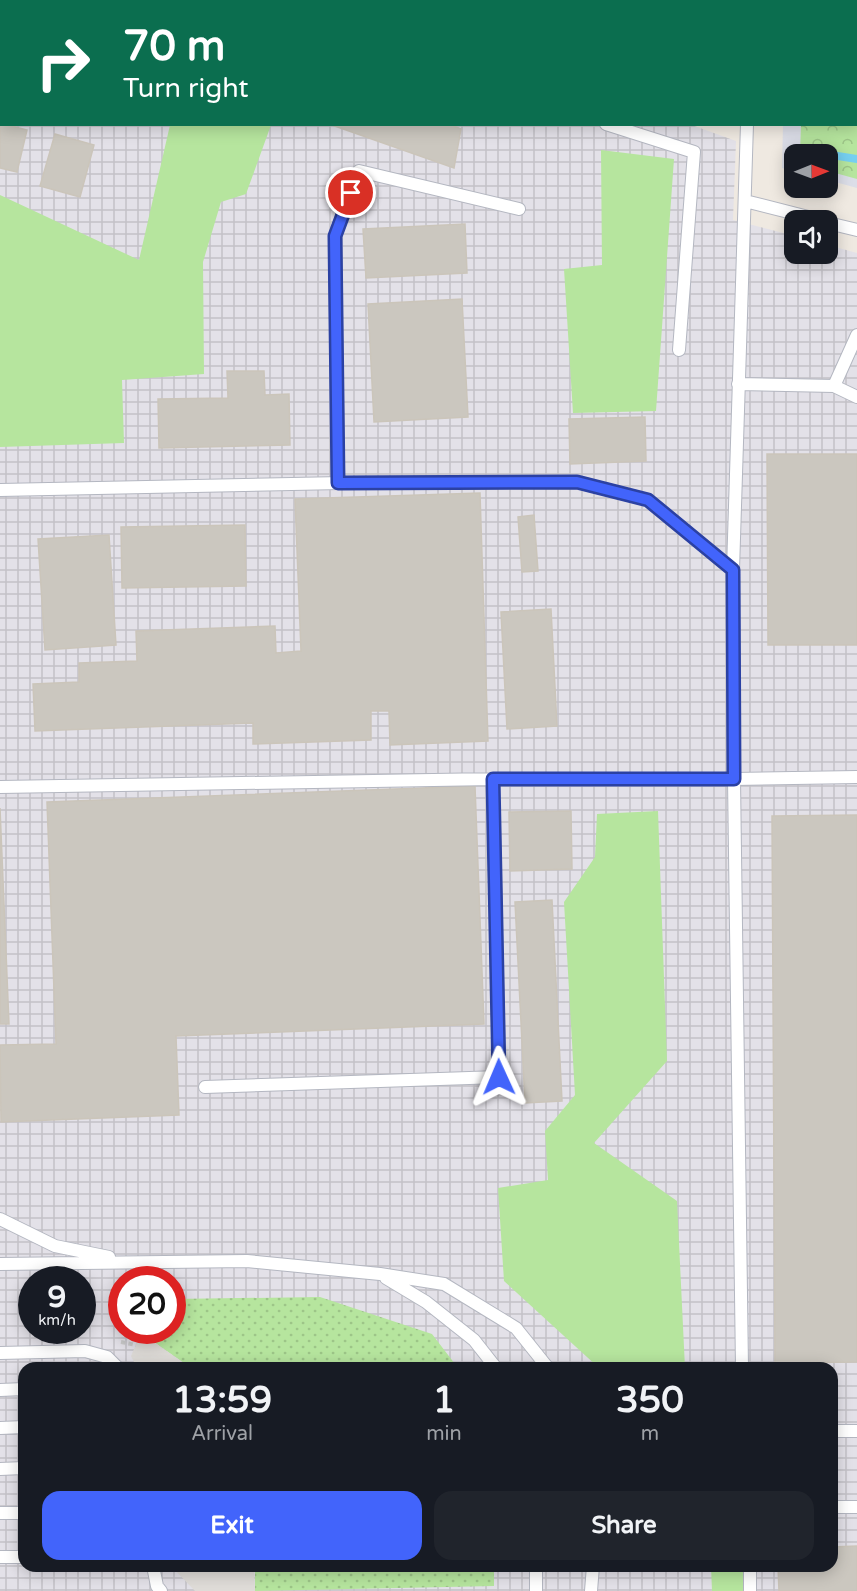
<!DOCTYPE html>
<html lang="en">
<head>
<meta charset="utf-8">
<style>
	body { margin:0; font-family:"Varela Round",sans-serif; background:#20242c; color:#f1f3f6; height:100vh; display:flex; flex-direction:column; font-size:22px; white-space:nowrap }
	* { box-sizing:border-box; margin:0 }
	p { font-size:20px; color:#9ea1a6 }
	.icon { flex:none; width:33px; height:33px; fill:none; stroke:currentColor; stroke-width:2; stroke-linecap:round; stroke-linejoin:round }
	.map { position:relative; flex:1; overflow:hidden }
	.drawer { position:absolute; left:18px; top:1362px; width:820px; height:210px; display:flex; flex-direction:column; background:#171b24; border-radius:18px; box-shadow:0 3px 15px #0003 }
	.drawer>* { flex:none }
	.banner { position:absolute; left:0px; top:0px; width:858px; height:126px; box-shadow:0 3px 15px #0003; background:#0b6e4f; color:#fff; overflow:hidden }
	.needle { width:39px; rotate:89deg }
	.tools { position:absolute; left:784px; top:144px; display:grid; gap:12px }
	.tools a { display:grid; place-items:center; width:54px; height:54px; border-radius:12px; background:#171b24; box-shadow:0 3px 15px #0003; font-size:30px }
	.speed { position:absolute; left:18px; top:1266px; display:flex; gap:12px; font-size:30px; font-weight:700; text-align:center }
	.speed>* { display:grid; place-content:center; width:78px; height:78px; border-radius:50%; background:#171b24; box-shadow:0 3px 15px #0003; line-height:1 }
	.speed small { font-size:15px; font-weight:400 }
	.speed .limit { border:9px solid #d22; background:#fff; color:#111 }
	.pin { position:absolute; display:grid; place-items:center; width:51px; height:51px; color:#fff; margin:-26px; border:3px solid #fff; border-radius:50%; box-shadow:0 2px 6px #0007 }
	.me { position:absolute; width:66px; margin:-33px; rotate:359deg; stroke-linejoin:round; filter:drop-shadow(0 0 4px #0008) }
	.turn { display:flex; align-items:center; gap:21px; height:126px; padding:0 24px; font-size:27px }
	.turn .icon { width:78px; height:78px; stroke-width:2.5 }
	.turn b { display:block; font-size:42px; line-height:51px }
	.eta { display:flex; justify-content:space-evenly; align-items:center; height:102px; text-align:center }
	.eta b { font-size:36px; font-weight:700; line-height:42px }
	.cta { display:flex; gap:12px; margin-top:auto; padding:12px 24px }
	.cta a { flex:1; height:69px; border-radius:18px; background:#4264fb; color:#fff; font-size:24px; font-weight:700; line-height:69px; text-align:center }
	.cta a+a { background:#20242c; color:#f1f3f6 }
	.map>svg:first-child { display:block }
</style>
</head>
<body>
<div class="map">
<svg width="857" height="1591" viewBox="0 0 857 1591">
	<defs>
		<pattern id="industrial-grid" width="8" height="8" patternUnits="userSpaceOnUse" patternTransform="scale(1.5)"><rect width="8" height="8" fill="#e3e1e8"/><path d="M0 4h8M4 0v8" fill="none" stroke="#c3c1c7"/></pattern>
		<pattern id="grass-dots" width="8" height="8" patternUnits="userSpaceOnUse" patternTransform="scale(1.5)"><rect width="8" height="8" fill="#b6e59e"/><path d="M2 2h.1M6 6h.1" fill="none" stroke="#9dc588" stroke-width="1.8" stroke-linecap="round"/></pattern>
		<pattern id="forest-crowns" width="20" height="18" patternUnits="userSpaceOnUse" patternTransform="scale(1.5)"><rect width="20" height="18" fill="#b6e59e"/><path d="M2 6a3 3 0 1 1 6 0M12 15a3 3 0 1 1 6 0" fill="none" stroke="#9dc588"/></pattern>
	</defs>
	<rect width="100%" height="100%" fill="#efe9e1"/>
	<path fill="url(#industrial-grid)" fill-rule="evenodd" d="M 0,0 L 331,1 L 2,2 L 2,124 L 689,124 L 736,141 L 733,220 L 795,236 L 795,254 L 828,254 L 828,245 L 857,253 L 857,1591 L 0,1591 ZM 32,1280 L 82,1280 L 82,1330 L 32,1330 ZM 122,1280 L 172,1280 L 172,1330 L 122,1330 ZM 24,1368 L 832,1368 L 832,1566 L 24,1566 Z"/>
	<path fill="#dcdee8" d="M 501,0 L 857,0 L 857,188 L 828,180 L 828,154 L 795,154 L 795,171 L 782,168 L 783,125 L 856,124 L 856,2 Z"/>
	<path fill="url(#grass-dots)" d="M 320,1297 L 432,1334 L 458,1368 L 191,1368 L 141,1333 L 141,1331 L 172,1330 L 173,1299 Z
		M 255,1566 L 494,1566 L 494,1586 L 255,1591 Z"/>
	<path fill="url(#forest-crowns)" d="M 857,85 L 857,179 L 828,171 L 828,154 L 800,154 L 801,125 L 856,124 Z"/>
	<path fill="#b6e59e" d="M 170,125 L 271,125 L 246,194 L 221,202 L 203,262 L 204,374 L 122,380 L 124,443 L 0,447 L 0,195 L 139,260 Z
		M 601,150 L 674,159 L 656,411 L 573,413 L 564,269 L 602,265 Z
		M 658,811 L 667,1061 L 594,1143 L 677,1201 L 685,1368 L 599,1368 L 504,1281 L 498,1188 L 548,1180 L 545,1131 L 575,1095 L 564,902 L 595,857 L 597,814 Z
		M 711,1566 L 743,1566 L 744,1591 L 712,1591 Z"/>
	<path fill="#dfdcd8" d="M 141,1333 L 191,1368 L 137,1368 L 131,1356 Z
		M 171,1566 L 254,1566 L 255,1591 L 195,1591 Z"/>
	<g fill="none" stroke-linecap="round" stroke-linejoin="round">
		<path stroke="#75cff0" stroke-width="8" d="M 450,0 L 455,2
			M 800,150 L 857,159"/>
	</g>
	<path fill="#cbc7bf" stroke="#cbc5ba" stroke-width="1.5" d="M 0,0 L 64,0 L 2,2 L 2,47 Z
		M 0,123 L 27,130 L 17,172 L 0,168 Z
		M 329,124 L 449,124 L 461,129 L 454,168 Z
		M 55,134 L 94,145 L 80,197 L 40,186 Z
		M 465,224 L 467,273 L 366,278 L 363,229 Z
		M 462,299 L 468,417 L 374,422 L 368,304 Z
		M 227,371 L 264,371 L 265,395 L 289,394 L 290,445 L 159,448 L 158,399 L 228,398 Z
		M 645,417 L 646,461 L 570,464 L 569,419 Z
		M 767,454 L 857,454 L 857,645 L 768,645 Z
		M 480,493 L 488,741 L 390,745 L 389,711 L 371,711 L 371,740 L 253,744 L 253,723 L 35,731 L 33,684 L 79,682 L 79,663 L 137,661 L 136,631 L 275,626 L 276,653 L 301,651 L 295,499 Z
		M 534,515 L 538,571 L 522,572 L 518,517 Z
		M 245,525 L 246,586 L 122,588 L 121,527 Z
		M 109,535 L 116,645 L 45,650 L 38,539 Z
		M 551,609 L 557,726 L 507,729 L 501,612 Z
		M 475,786 L 484,1024 L 176,1036 L 179,1115 L 1,1122 L 0,1045 L 56,1044 L 47,802 Z
		M 0,808 L 9,1024 L 0,1024 Z
		M 571,811 L 572,869 L 510,871 L 509,812 Z
		M 857,815 L 857,1362 L 775,1363 L 772,816 Z
		M 552,900 L 562,1101 L 525,1103 L 515,902 Z
		M 857,1546 L 857,1591 L 779,1591 L 778,1566 L 832,1566 L 832,1547 Z"/>
	<g fill="none" stroke-linecap="round" stroke-linejoin="round">
		<defs>
			<path id="lane" d="M 205,0 L 210,2
				M 590,0 L 595,2
				M 747,0 L 747,2
				M 856,54 L 857,54
				M 0,87 L 2,88
				M 606,124 L 694,152 L 679,350
				M 747,124 L 733,570 L 734,779 L 857,777
				M 745,201 L 820,220
				M 828,223 L 857,230
				M 738,384 L 834,386 L 857,335
				M 834,386 L 857,397
				M 338,483 L 335,236 L 359,171 L 519,209
				M 0,490 L 342,483 L 577,482 L 648,500 L 733,570
				M 0,787 L 493,779 L 734,779 L 742,1368
				M 205,1087 L 499,1077 L 493,779
				M 0,1219 L 55,1246 L 109,1257
				M 0,1264 L 247,1261 L 380,1274 L 444,1284 L 516,1328 L 548,1368
				M 386,1278 L 426,1302 L 474,1340 L 496,1368
				M 0,1353 L 85,1351 L 107,1357 L 118,1368
				M 0,1390 L 24,1389
				M 0,1428 L 24,1427
				M 832,1431 L 857,1431
				M 0,1469 L 24,1468
				M 832,1507 L 857,1507
				M 0,1513 L 24,1513
				M 0,1557 L 24,1557
				M 153,1566 L 157,1586 L 161,1591
				M 536,1566 L 536,1591
				M 750,1566 L 750,1591
				M 591,1591 L 593,1566"/>
		</defs>
		<use href="#lane" stroke="#b4b7c1" stroke-width="14"/>
		<path stroke="#c9c9c9" stroke-width="4" stroke-dasharray="4.5 3" stroke-linecap="butt" d="M 121,1342 L 136,1345"/>
		<use href="#lane" stroke="#fff" stroke-width="12"/>
	</g>
	<g fill="none" stroke-linecap="round" stroke-linejoin="round">
		<defs>
			<path id="route" d="M 351,193 L 335,236 L 338,483 L 577,482 L 648,500 L 733,570 L 734,779 L 493,779 L 499,1077"/>
		</defs>
		<use href="#route" stroke="#2b41a3" stroke-width="15"/>
		<use href="#route" stroke="#4264fb" stroke-width="10"/>
	</g>
</svg>
<div class="tools">
<a><svg class="needle" viewBox="-14 -14 28 28"><path d="M0-13l5 13h-10z" fill="#e53935"/><path d="M0 13l5-13h-10z" fill="#9ea1a6"/></svg></a>
<a><svg class="icon" aria-label="sound" viewBox="0 0 24 24"><path d="M4 9h4l5-4v14l-5-4H4zM17 9q2 3 0 6"/></svg></a>
</div>
<div class="speed"><div>9<small>km/h</small></div><div class="limit">20</div></div>
<div class="pin" style="left:351px;top:193px;background:#d93025"><svg class="icon" aria-label="arrive" viewBox="0 0 24 24"><path d="M6 21V4h12l-3 4 3 4H6"/></svg></div>
<svg class="me" style="left:499px;top:1077px" viewBox="-20 -20 40 40"><path d="M0-17L14 15 0 8-14 15z" fill="#4264fb" stroke="#fff" stroke-width="4"/></svg>
<div class="banner">
<div class="turn"><svg class="icon" aria-label="right" viewBox="0 0 24 24"><path d="M7 20v-9h11M14 6l5 5-5 5"/></svg><div><b>70 m</b>Turn right</div></div>
</div>
<section class="drawer">
<div class="eta">
<div><b>13:59</b><p>Arrival</p></div>
<div><b>1</b><p>min</p></div>
<div><b>350</b><p>m</p></div>
</div>
<div class="cta"><a>Exit</a><a>Share</a></div>
</section>
</div>
</body>
</html>
